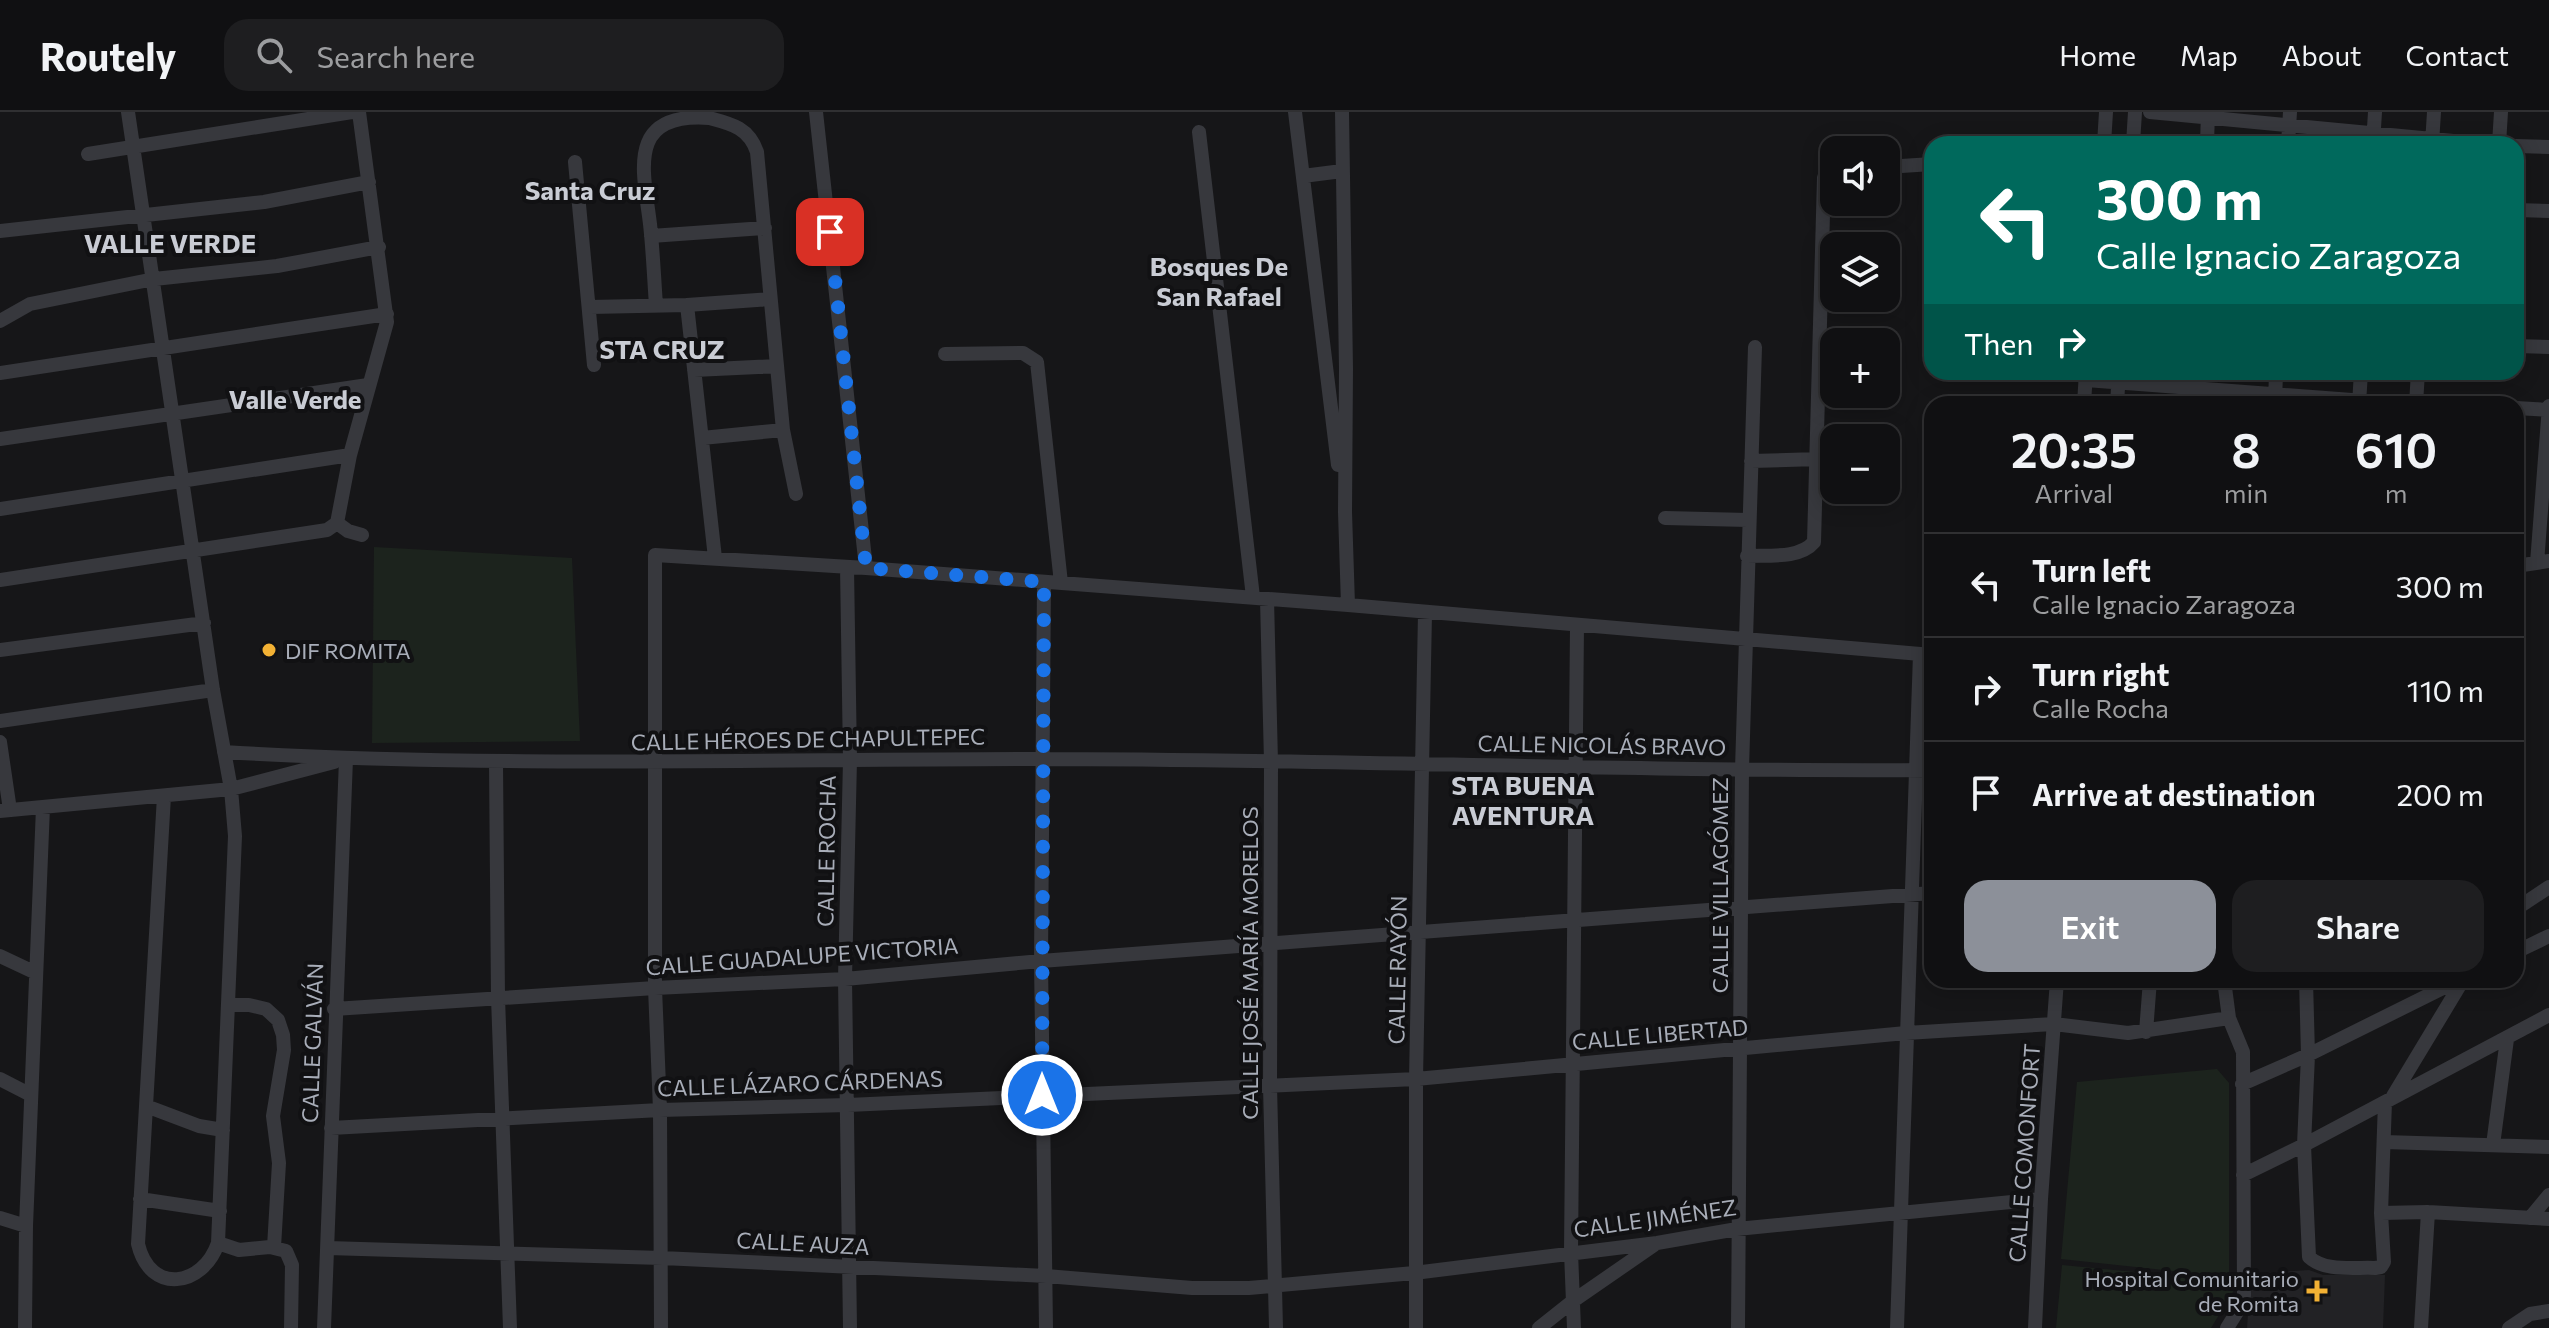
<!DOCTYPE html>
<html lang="en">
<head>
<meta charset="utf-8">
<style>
	body { margin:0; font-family:Commissioner,sans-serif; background:#1e1e20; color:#f1f3f6; height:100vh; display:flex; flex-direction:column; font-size:30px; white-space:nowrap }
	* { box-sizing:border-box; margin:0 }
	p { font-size:26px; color:#9c9d9f }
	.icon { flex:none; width:44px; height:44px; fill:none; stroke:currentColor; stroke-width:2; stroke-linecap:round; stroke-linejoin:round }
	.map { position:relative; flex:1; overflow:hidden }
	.panel { position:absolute; left:1924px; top:284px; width:600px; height:592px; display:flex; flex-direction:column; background:#101012; border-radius:24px; box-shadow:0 4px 20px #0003,0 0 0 2px #303032 }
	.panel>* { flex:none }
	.guide { position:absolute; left:1924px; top:24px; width:600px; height:244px; border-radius:24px; box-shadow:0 4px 20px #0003,0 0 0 2px #303032; background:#00695c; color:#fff; overflow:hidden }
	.fabs { position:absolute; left:1820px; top:24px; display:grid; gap:16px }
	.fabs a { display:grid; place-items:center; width:80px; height:80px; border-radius:16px; background:#101012; box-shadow:0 4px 20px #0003,0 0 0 2px #303032; font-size:40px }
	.pin { position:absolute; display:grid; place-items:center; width:68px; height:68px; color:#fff; margin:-34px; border-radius:16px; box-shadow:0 4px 12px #0006 }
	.me { position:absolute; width:88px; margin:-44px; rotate:0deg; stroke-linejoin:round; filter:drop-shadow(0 0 6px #0008) }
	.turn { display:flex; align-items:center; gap:28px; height:168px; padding:0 40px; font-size:36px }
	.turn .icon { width:104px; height:104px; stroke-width:2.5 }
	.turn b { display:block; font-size:56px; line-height:68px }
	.then { display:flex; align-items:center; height:76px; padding:0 40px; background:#0003; gap:16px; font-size:30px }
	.eta { display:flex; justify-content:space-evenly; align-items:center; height:136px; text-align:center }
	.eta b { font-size:48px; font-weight:600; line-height:56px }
	.action { display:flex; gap:16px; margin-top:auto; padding:16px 40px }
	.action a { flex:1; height:92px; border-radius:24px; background:#8c9099; color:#fff; font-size:32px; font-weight:600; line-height:92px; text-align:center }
	.action a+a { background:#1e1e20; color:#f1f3f6 }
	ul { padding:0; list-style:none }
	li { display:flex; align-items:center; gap:24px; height:104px; padding:0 40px; border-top:2px solid #303032 }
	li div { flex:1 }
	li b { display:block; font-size:30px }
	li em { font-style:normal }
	header { display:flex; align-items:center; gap:48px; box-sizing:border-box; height:112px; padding:0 40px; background:#101012; border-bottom:2px solid #303032 }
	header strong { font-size:38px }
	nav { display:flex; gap:44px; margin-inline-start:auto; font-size:28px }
	.search { width:560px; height:72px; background:#1e1e20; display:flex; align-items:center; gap:20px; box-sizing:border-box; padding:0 28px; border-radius:24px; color:#9c9d9f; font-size:30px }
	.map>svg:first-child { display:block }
</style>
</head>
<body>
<header>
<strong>Routely</strong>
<div class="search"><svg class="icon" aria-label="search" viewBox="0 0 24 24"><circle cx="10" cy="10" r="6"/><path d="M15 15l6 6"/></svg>Search here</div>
<nav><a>Home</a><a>Map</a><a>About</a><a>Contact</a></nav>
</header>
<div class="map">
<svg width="2549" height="1216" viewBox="0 0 2549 1216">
	<rect width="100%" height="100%" fill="#161618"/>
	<path fill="#222225" d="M 2309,1158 L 2323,1163 L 2385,1163 L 2383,1216 L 2247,1216 L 2251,1162 Z"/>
	<path fill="#1c231d" d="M 374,435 L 572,446 L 580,629 L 372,631 Z
		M 2217,957 L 2229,971 L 2229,1165 L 2061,1147 L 2077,970 Z
		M 2062,1153 L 2239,1170 L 2211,1216 L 2056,1216 Z"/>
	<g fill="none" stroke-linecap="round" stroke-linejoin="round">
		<path stroke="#37383d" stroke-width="14" d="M 128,0 L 213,578 L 231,677 L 235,724 L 218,1131 C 203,1175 150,1183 138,1132 L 164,684
			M 816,0 L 866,456
			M 1295,0 L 1338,353
			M 1342,0 L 1346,257 L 1345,400 L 1348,493
			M 2150,0 L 2485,32
			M 1199,20 L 1253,485
			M 2104,32 L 2106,0
			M 2133,32 L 2135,0
			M 2207,32 L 2208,0
			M 2288,32 L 2290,0
			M 2373,32 L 2375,0
			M 2432,32 L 2434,0
			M 2499,32 L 2501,0
			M 2516,34 L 2549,35
			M 88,42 L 352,0
			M 575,50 L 594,253
			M 1886,55 L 1932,52
			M 1303,64 L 1342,59
			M 2516,98 L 2549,99
			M 0,119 L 264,90 L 369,70
			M 651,124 L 765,116
			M 656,193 C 654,166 653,139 650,112 C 644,61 625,0 709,6 C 732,12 749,16 757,40 L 783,318 L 796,382
			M 687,193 L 715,446
			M 590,195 L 687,193 L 770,187
			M 0,209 L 30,192 L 154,167 L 277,154 L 379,135
			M 2516,234 L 2549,235
			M 945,242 L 1023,241 L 1037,250 L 1061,471
			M 694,258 L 777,254
			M 0,261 L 387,202
			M 2086,268 L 2405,292
			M 2084,292 L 2086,260
			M 2117,292 L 2119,260
			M 2197,292 L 2198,260
			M 2275,292 L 2276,260
			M 2359,292 L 2361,260
			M 2416,292 L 2418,260
			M 2516,296 L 2549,298
			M 702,326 L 783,318
			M 0,327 L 368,273
			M 1751,349 L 1818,347
			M 0,397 L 350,343
			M 1665,406 L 1748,408
			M 337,411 L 350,343 L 387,210 L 359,0
			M 337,411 L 348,419 L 362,423
			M 1747,444 C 1768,443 1800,447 1814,430 L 1824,66 L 1827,57 L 1834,52
			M 2537,451 L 2549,294
			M 2516,454 L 2549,449
			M 847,455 L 850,648 L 845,867 L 850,1216
			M 0,468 L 327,418 L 337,411
			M 1044,470 L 1041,849 L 1046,1216
			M 1267,487 L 1271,650 L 1270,974 L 1276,1216
			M 0,538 L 204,511
			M 0,609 L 213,578
			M 0,630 L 10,698
			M 224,640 C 496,656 767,647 1039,647 C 1337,647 1634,660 1932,658
			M 496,651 L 498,886 L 510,1216
			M 0,699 L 231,677 L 334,650
			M 2516,797 L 2549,775
			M 2516,840 L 2549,824
			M 0,844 L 36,861
			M 2224,868 L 2229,906 L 2243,940 L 2244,1183 L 2242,1192 L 2227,1216
			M 2306,868 L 2308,943 L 2304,1033 L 2309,1145 C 2325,1160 2354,1155 2375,1156 L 2381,1155 L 2384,1150 L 2381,1101 L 2385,990
			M 228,893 L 249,893 L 266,897 L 278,908 L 283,923 L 284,938 L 273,1004 L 279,1051 L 274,1135
			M 334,897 L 655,876 L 845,867 L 1041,849 L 1932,781
			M 2146,920 L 2150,868
			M 0,967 L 31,983
			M 2242,972 L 2308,943 L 2459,868
			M 2393,984 L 2463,868
			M 146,994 L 199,1014 L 223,1018
			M 331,1016 L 660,998 L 848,993 L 1416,967 L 1906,921 L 2054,912 L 2128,921 L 2229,906
			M 2384,1030 L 2549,1035
			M 2493,1033 L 2507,927
			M 2243,1063 L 2304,1033 L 2549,903
			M 140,1087 L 220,1099
			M 2381,1101 L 2428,1100 L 2549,1107
			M 0,1106 L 26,1114
			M 2530,1106 L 2549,1083
			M 218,1131 L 239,1138 L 270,1135 L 286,1139 L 292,1153 L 291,1216
			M 328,1136 L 662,1146 L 1046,1164 L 1192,1176 L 1249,1176 L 1414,1161 L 1657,1131 L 1737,1117 L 2041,1087
			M 25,1216 L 26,1114 L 43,695
			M 324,1216 L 346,647
			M 661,1216 L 660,998 L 655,876 L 655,443 L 866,456 L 1348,493 L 1932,543
			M 1416,1216 L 1416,967 L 1425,501
			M 1539,1216 L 1573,1189 L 1654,1133
			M 1574,1216 L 1571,1140 L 1577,514
			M 1738,1216 L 1742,657 L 1755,235
			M 1897,1216 L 1920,542
			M 2035,1216 L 2041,1087 L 2057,868
			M 2421,1216 L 2428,1100
			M 2509,1216 L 2530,1202 L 2549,1199"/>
	</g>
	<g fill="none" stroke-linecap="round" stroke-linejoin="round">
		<path stroke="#1a73e8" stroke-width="14" stroke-dasharray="0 25.2" d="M 830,120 L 866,456 L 1044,470 L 1042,983"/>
	</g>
	<g fill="#f2b134" stroke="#111113" stroke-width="3">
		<circle cx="269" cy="538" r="8"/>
		<path d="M2313 1167h8v8h8v8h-8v8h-8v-8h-8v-8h8z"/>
	</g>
	<g text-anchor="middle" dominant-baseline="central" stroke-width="8" stroke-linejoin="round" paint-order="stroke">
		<g font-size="22" fill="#a8adb8" stroke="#111113" text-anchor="start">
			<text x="285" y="538">DIF ROMITA</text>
			<text x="2299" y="1166" text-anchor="end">Hospital Comunitario<tspan x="2299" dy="25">de Romita</tspan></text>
		</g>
		<g font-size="22" fill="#a8adb8" stroke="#111113">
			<text transform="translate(808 627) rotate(-1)">CALLE HÉROES DE CHAPULTEPEC</text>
			<text transform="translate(1602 633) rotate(1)">CALLE NICOLÁS BRAVO</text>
			<text transform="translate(826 739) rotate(-89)">CALLE ROCHA</text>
			<text transform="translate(1719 773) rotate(-90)">CALLE VILLAGÓMEZ</text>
			<text transform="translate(802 844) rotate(-4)">CALLE GUADALUPE VICTORIA</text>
			<text transform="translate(1249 851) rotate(-90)">CALLE JOSÉ MARÍA MORELOS</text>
			<text transform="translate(1397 858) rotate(-89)">CALLE RAYÓN</text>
			<text transform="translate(1660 922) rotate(-5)">CALLE LIBERTAD</text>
			<text transform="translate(312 931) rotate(-88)">CALLE GALVÁN</text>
			<text transform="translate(800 971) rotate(-2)">CALLE LÁZARO CÁRDENAS</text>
			<text transform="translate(2024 1041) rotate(-86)">CALLE COMONFORT</text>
			<text transform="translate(1655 1106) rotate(-8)">CALLE JIMÉNEZ</text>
			<text transform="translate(803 1131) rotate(3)">CALLE AUZA</text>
		</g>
		<g font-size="26" font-weight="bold" fill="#c9ccd4" stroke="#111113">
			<text x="590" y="77">Santa Cruz</text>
			<text x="170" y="130">VALLE VERDE</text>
			<text x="1219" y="153">Bosques De<tspan x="1219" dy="30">San Rafael</tspan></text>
			<text x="662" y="236">STA CRUZ</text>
			<text x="295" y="286">Valle Verde</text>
			<text x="1523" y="672">STA BUENA<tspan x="1523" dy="30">AVENTURA</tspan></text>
		</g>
	</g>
</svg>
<div class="fabs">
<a><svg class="icon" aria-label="sound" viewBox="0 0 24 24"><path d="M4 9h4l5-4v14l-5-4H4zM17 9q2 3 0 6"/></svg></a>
<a><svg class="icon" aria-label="layers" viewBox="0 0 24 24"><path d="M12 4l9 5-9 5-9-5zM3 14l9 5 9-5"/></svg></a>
<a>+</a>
<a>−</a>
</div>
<div class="pin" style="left:830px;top:120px;background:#d93025"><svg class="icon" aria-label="arrive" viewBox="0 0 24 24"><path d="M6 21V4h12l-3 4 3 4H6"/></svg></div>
<svg class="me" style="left:1042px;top:983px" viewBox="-20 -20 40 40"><circle r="17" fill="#1a73e8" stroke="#fff" stroke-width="3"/><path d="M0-11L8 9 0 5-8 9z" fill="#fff"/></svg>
<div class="guide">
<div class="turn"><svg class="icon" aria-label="left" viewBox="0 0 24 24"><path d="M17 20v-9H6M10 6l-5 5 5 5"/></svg><div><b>300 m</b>Calle Ignacio Zaragoza</div></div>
<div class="then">Then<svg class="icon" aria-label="right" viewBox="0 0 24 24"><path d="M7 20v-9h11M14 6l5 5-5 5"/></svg></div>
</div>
<section class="panel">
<div class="eta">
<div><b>20:35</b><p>Arrival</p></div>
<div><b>8</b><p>min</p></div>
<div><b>610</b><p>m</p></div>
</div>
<ul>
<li><svg class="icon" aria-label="left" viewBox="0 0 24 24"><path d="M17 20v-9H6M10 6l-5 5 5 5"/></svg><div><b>Turn left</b><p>Calle Ignacio Zaragoza</p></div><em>300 m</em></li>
<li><svg class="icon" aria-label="right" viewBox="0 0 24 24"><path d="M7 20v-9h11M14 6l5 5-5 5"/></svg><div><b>Turn right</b><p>Calle Rocha</p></div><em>110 m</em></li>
<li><svg class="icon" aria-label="arrive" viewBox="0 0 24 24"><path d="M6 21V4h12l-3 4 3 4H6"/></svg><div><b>Arrive at destination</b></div><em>200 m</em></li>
</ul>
<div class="action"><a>Exit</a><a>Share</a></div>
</section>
</div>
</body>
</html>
